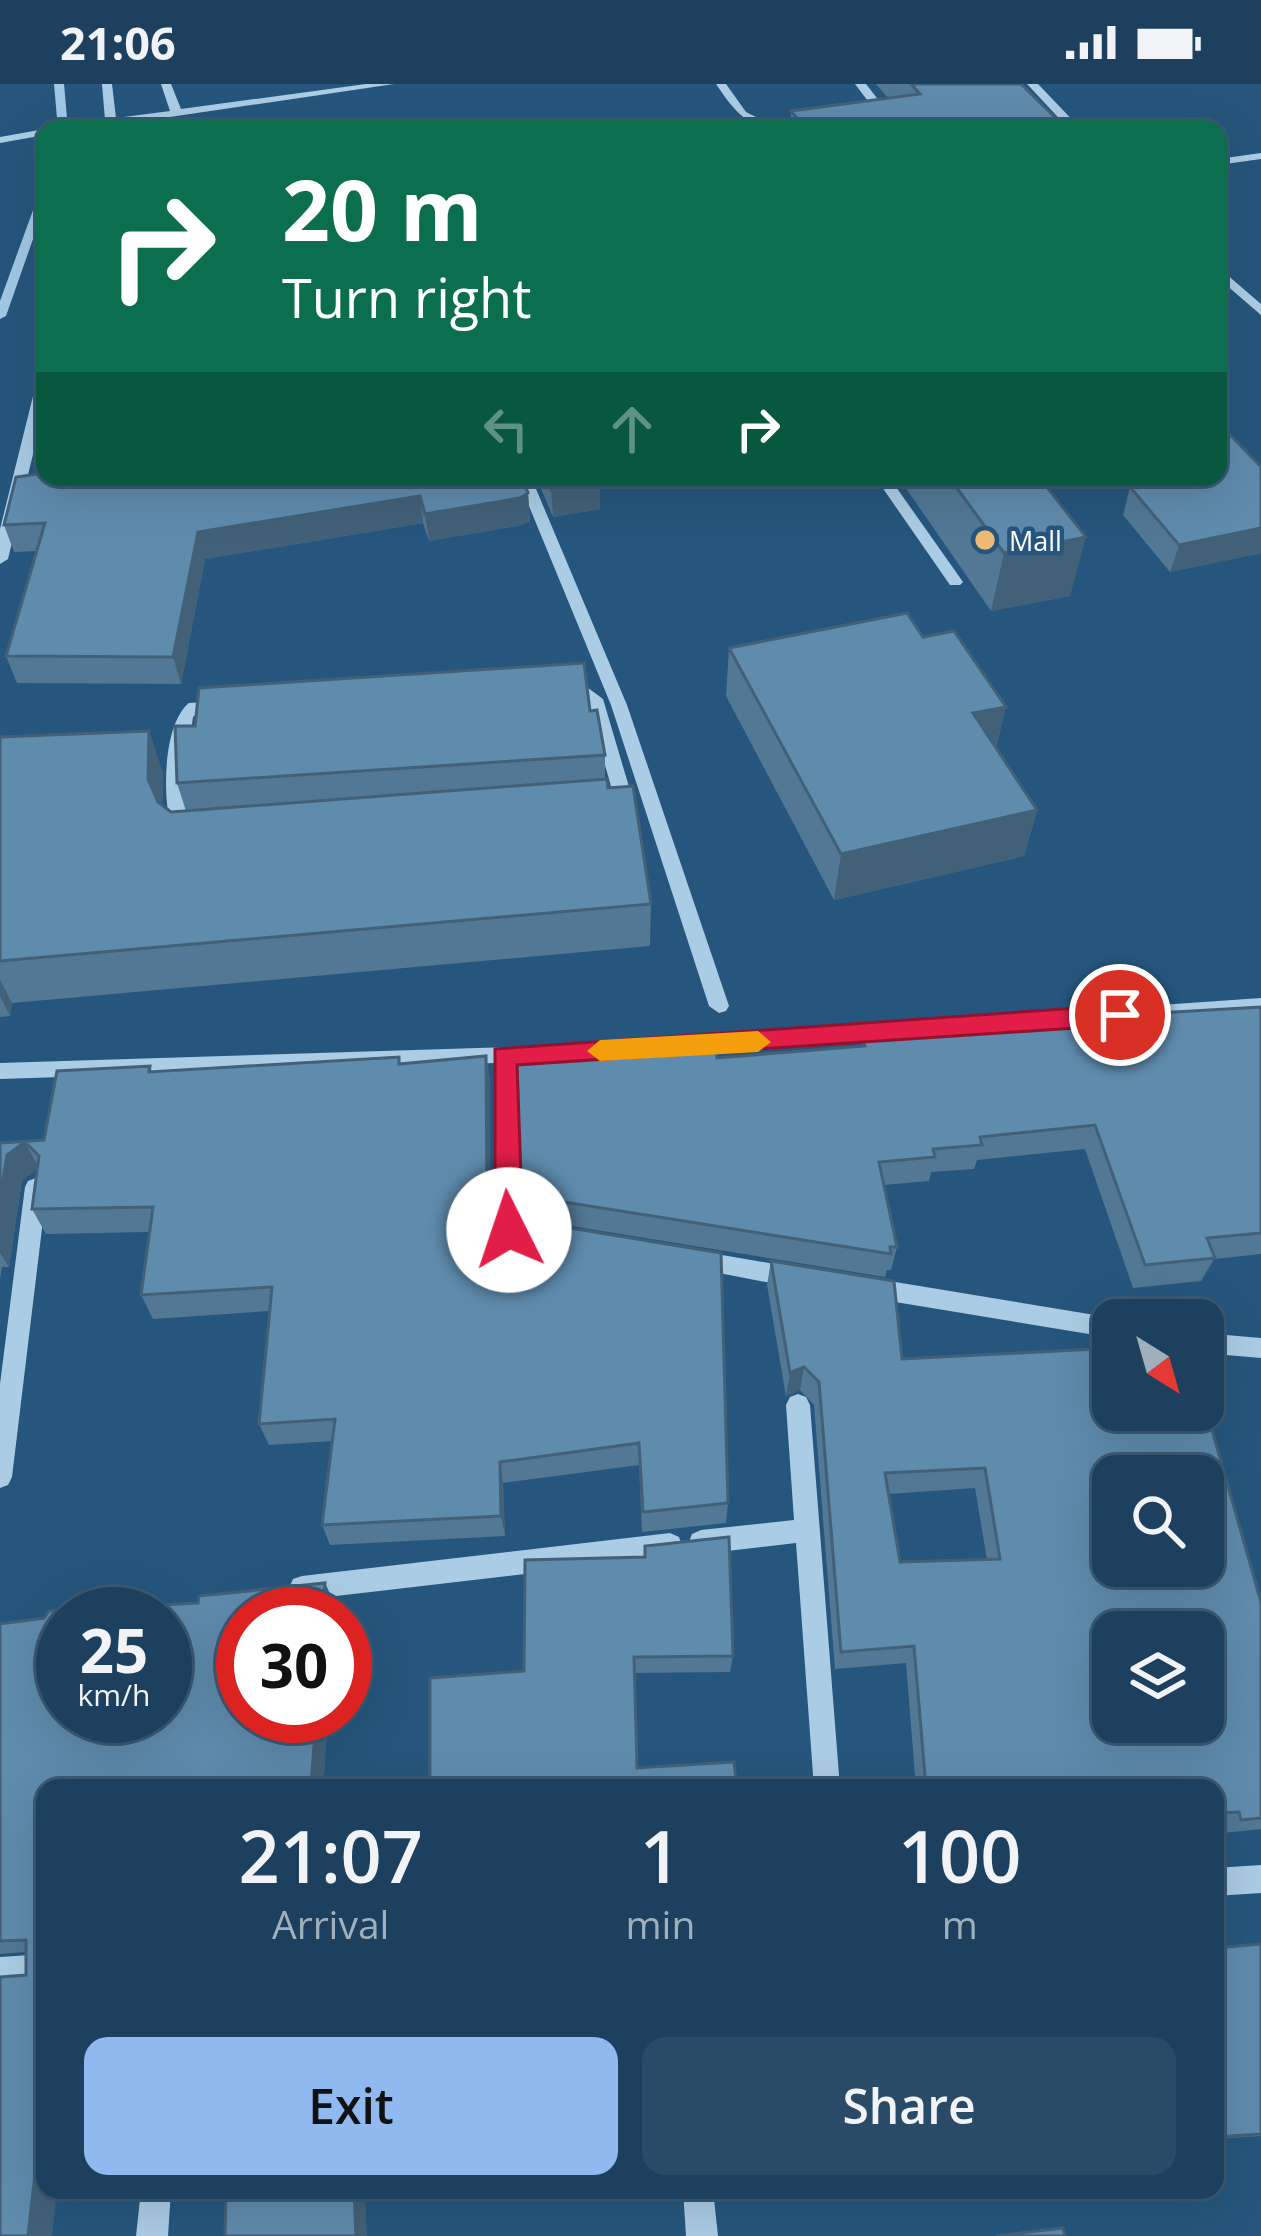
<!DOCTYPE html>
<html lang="en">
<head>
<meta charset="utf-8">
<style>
	body { margin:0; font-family:"Open Sans",sans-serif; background:#294b67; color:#f1f3f6; height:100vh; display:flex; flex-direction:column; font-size:45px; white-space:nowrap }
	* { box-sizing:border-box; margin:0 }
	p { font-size:39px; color:#a0afbc }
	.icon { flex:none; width:66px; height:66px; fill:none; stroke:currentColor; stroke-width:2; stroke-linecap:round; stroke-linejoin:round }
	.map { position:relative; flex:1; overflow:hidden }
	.sheet { position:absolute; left:36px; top:1695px; width:1188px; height:420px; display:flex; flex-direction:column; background:#1c405e; border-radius:24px; box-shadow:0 12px 48px #0002,0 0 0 3px #3a5973 }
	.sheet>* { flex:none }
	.top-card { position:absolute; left:36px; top:36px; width:1191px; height:366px; border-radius:24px; box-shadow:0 12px 48px #0002,0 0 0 3px #3a5973; background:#0b6e4f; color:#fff; overflow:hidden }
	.needle { width:78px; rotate:143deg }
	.controls { position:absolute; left:1092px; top:1215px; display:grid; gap:24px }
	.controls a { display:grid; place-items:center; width:132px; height:132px; border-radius:24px; background:#1c405e; box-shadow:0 12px 48px #0002,0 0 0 3px #3a5973; font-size:60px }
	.speed { position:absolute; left:36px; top:1503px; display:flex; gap:24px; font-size:60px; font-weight:700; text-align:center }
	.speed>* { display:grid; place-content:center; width:156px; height:156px; border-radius:50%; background:#1c405e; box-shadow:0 12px 48px #0002,0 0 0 3px #3a5973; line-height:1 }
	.speed small { font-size:30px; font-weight:400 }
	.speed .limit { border:18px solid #d22; background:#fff; color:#111 }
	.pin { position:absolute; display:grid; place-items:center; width:102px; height:102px; color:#fff; margin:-51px; border:6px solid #fff; border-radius:50%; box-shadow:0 3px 12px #0007 }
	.me { position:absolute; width:132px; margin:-66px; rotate:356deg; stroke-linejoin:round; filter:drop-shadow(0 0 9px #0008) }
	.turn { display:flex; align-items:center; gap:42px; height:252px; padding:0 48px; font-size:54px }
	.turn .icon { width:156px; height:156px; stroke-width:2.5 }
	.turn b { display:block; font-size:84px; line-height:102px }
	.lanes { display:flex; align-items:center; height:114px; padding:0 48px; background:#0003; justify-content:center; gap:60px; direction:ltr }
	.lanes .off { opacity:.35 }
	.eta { display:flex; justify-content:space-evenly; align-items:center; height:204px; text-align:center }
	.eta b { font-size:72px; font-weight:600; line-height:84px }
	.cta { display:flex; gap:24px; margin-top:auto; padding:24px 48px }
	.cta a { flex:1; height:138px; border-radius:24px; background:#90b9f0; color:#111; font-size:48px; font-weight:600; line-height:138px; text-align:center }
	.cta a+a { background:#294b67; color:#f1f3f6 }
	.status { display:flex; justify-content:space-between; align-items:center; height:84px; padding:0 60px; background:#1c405e; direction:ltr }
	.status svg { height:33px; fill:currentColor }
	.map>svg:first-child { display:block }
</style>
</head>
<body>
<div class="status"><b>21:06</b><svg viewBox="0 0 49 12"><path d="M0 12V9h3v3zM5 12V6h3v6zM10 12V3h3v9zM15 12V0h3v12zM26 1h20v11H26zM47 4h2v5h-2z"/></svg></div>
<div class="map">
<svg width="1261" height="2152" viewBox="0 0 1261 2152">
	<rect width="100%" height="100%" fill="#26567d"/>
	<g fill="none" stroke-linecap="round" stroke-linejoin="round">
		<path fill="#a0c8e5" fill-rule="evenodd" d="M 54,0 L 64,0 L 68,45 L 58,45 Z
			M 45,104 L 45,121 L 6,232 L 0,235 L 0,217 L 40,107 Z"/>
		<path fill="#abcce5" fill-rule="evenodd" d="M 102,0 L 112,0 L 116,34 L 170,27 L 161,0 L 171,0 L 181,25 L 366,0 L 394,0 L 116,41 L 117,45 L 57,45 L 105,36 Z
			M 716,0 L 726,0 L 746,28 L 780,45 C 747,45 733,25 716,0 Z
			M 855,0 L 866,0 L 901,45 L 889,45 Z
			M 1027,0 L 1038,0 L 1081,45 L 1069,45 Z
			M 45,45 L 45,51 L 0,59 L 0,53 Z
			M 1261,69 L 1261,75 L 1218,81 L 1218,75 Z
			M 1218,183 L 1261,220 L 1261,231 L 1218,194 Z
			M 45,288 L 45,320 L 8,475 L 0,480 L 0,445 L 38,292 Z
			M 517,393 L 531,393 L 627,621 L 729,922 L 726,927 L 719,929 L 709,922 L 611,621 Z
			M 716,393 L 730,393 L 730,394 L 723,398 Z
			M 875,393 L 889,393 L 963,498 L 960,501 L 950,501 Z
			M 580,598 L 603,615 L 632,713 L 626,732 L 184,766 L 178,764 C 161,733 160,642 189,619 ZM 576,608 L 587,617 L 614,713 L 612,722 L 190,753 L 187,747 L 184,697 L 193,633 L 199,628 Z
			M 1261,914 L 1261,928 L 687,970 L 677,962 L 687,954 Z
			M 542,962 L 552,970 L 549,976 L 514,979 L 517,1134 L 518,1140 L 528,1144 L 531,1151 L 528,1158 L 520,1160 L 501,1152 L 495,1134 L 494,979 L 0,995 L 0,979 Z
			M 36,1094 L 44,1097 L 47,1103 L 12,1393 L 8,1401 L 0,1404 L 0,1300 L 25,1103 L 28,1097 Z
			M 693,1166 L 792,1183 L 800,1186 L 803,1193 L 800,1200 L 792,1203 L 693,1184 L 685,1182 L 682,1175 L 685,1168 Z
			M 871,1194 L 1113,1234 L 1118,1236 L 1113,1236 L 1113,1254 L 871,1214 L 863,1211 L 860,1204 L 863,1197 Z
			M 1203,1249 L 1261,1254 L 1261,1274 L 1203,1269 Z
			M 798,1310 L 806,1313 L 810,1321 L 840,1704 L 814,1704 L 796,1459 L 701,1470 L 692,1466 L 689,1458 L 692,1450 L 701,1446 L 794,1436 L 786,1321 L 790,1313 Z
			M 670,1449 L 679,1453 L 682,1461 L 679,1469 L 670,1473 L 302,1516 L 293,1513 L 289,1504 L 293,1495 L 302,1492 Z
			M 1261,1781 L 1261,1809 L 1215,1812 L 1215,1784 Z
			M 45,1870 L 45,1898 L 0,1901 L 0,1873 Z
			M 141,2106 L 171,2106 L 168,2152 L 136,2152 Z
			M 683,2106 L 713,2106 L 718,2152 L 686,2152 Z"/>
	</g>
	<path fill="#527895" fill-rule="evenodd" d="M 876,0 L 1021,0 L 1067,45 L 790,45 L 791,27 L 888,14 Z
		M 1261,383 L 1261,469 L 1170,488 L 1123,431 L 1130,403 L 1169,396 L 1166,393 L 1218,393 Z
		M 536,393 L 597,393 L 599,398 L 600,425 L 553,433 Z
		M 904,393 L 1039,393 L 1070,512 L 991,527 L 903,400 Z
		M 528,409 L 530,437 L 522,441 L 429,457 L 423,439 L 205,475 L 181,600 L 17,599 L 6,572 L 37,467 L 14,468 L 4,441 Z
		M 923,553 L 1006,623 L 996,663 L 1037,726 L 1024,772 L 834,816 L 726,612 L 729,564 Z
		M 590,627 L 605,671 L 605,695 L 651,820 L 650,862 L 12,919 L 10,932 L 0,933 L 0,653 L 149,647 L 163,690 L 162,722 L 171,728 L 186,727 L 177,699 Z
		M 1261,923 L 1261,1170 L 1214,1175 L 1201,1197 L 1133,1204 L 1085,1065 L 977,1076 L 974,1085 L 931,1088 L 929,1097 L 884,1101 L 897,1163 L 891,1186 L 887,1186 L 885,1193 L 522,1134 L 520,1111 L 717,974 L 862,963 L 863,955 Z
		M 486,972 L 490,998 L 490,1117 L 497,1132 L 728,1419 L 726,1439 L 642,1448 L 639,1381 L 503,1399 L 505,1452 L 330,1461 L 322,1441 L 332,1357 L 269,1361 L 259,1340 L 269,1227 L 153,1235 L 141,1211 L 149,1148 L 46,1150 L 32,1125 L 37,1085 L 22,1096 L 9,1183 L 2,1183 L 0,1196 L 0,1059 L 44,1056 L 150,982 L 152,988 L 400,980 Z
		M 771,1177 L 902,1275 L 1101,1287 L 1261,1518 L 1261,1745 L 1223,1749 L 1220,1741 L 1215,1741 L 1215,1704 L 916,1704 L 906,1579 L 835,1585 L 814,1321 L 800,1306 L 786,1312 L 767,1201 ZM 975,1404 L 987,1476 L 900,1478 L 888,1410 Z
		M 525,1476 L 733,1572 L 730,1588 L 634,1589 L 430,1704 L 524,1587 Z
		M 335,1520 L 334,1530 L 243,1530 L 328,1632 L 323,1704 L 45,1704 L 26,1891 L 26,1868 L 0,1870 L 0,1540 Z
		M 1261,1860 L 1261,2052 L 1215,2055 L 1215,1864 Z"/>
	<path fill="#426179" d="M 599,398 L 600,425 L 553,433 L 551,406 Z
		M 528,409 L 530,437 L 522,441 L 429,457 L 425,430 Z
		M 420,412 L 423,439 L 205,475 L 181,600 L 173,573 L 198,448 Z
		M 1261,444 L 1261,469 L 1170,488 L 1179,461 Z
		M 1086,453 L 1070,512 L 991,527 L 1004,469 Z
		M 1006,623 L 994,670 L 973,629 Z
		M 149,647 L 163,690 L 162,738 L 148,695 Z
		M 1037,726 L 1024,772 L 834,816 L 841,770 Z
		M 0,895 L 12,919 L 10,932 L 0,912 Z
		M 486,972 L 490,998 L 490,1134 L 487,1109 Z
		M 25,1058 L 39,1084 L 22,1096 L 9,1183 L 0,1169 L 0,1114 L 7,1071 Z
		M 804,1283 L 800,1306 L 786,1312 L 790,1289 Z
		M 500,1378 L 503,1399 L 505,1452 L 501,1432 Z
		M 325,1499 L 335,1520 L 334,1530 L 323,1530 Z
		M 316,1632 L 328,1632 L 323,1704 L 311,1704 Z
		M 45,2001 L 45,2106 L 57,2106 L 52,2152 L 28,2152 Z
		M 354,2106 L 365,2106 L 367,2152 L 356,2152 Z"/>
	<path fill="#5f8bad" stroke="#426179" stroke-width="3" fill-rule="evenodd" d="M 911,0 L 1021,0 L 1067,45 L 806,45 L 791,27 L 920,10 Z
		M 1218,338 L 1261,383 L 1261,444 L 1179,461 L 1130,403 L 1187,393 L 1218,393 Z
		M 45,389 L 45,393 L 522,393 L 528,409 L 520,414 L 425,430 L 420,412 L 198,448 L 173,573 L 6,572 L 45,439 L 4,441 L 16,393 Z
		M 546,393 L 597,393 L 599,398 L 551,406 Z
		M 949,393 L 1039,393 L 1086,453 L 1004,469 Z
		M 907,529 L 923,553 L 954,547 L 1006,623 L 973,629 L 1037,726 L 841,770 L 729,564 Z
		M 584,579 L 590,627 L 597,626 L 605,671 L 177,699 L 175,642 L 195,642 L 199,604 Z
		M 149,647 L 148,695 L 158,718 L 171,728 L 607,695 L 608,704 L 633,702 L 651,820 L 0,877 L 0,653 Z
		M 1261,923 L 1261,1149 L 1207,1154 L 1215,1174 L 1145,1181 L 1095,1041 L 980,1053 L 982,1061 L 933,1065 L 935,1073 L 879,1078 L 897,1163 L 890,1163 L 891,1170 L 520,1111 L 517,971 L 714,956 L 717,974 L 865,962 L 863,955 L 913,948 L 1001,945 L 1105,932 Z
		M 486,972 L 487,1109 L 497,1132 L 721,1169 L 728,1419 L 643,1428 L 639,1359 L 500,1378 L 501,1432 L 322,1441 L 335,1335 L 259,1340 L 272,1203 L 141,1211 L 153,1123 L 32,1125 L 39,1072 L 25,1058 L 7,1071 L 0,1114 L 0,1059 L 44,1056 L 57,987 L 150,982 L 149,988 L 399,973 L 399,980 Z
		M 771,1177 L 894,1197 L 902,1275 L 1096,1265 L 1101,1287 L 1113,1287 L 1113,1326 L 1203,1326 L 1203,1314 L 1261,1518 L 1261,1734 L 1241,1736 L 1239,1728 L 1215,1729 L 1215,1704 L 926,1704 L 914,1562 L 841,1568 L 819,1298 L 804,1283 L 790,1289 ZM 985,1384 L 1000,1475 L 900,1478 L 885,1389 ZM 1113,1392 L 1203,1392 L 1203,1482 L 1113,1482 ZM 1113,1548 L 1203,1548 L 1203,1638 L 1113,1638 Z
		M 729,1453 L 733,1572 L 634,1573 L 637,1684 L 734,1678 L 737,1704 L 430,1704 L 430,1594 L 524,1587 L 525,1476 L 645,1473 L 645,1462 Z
		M 325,1499 L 323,1530 L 243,1530 L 243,1632 L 316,1632 L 311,1704 L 45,1704 L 45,2001 L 28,2152 L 0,2152 L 0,1893 L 26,1891 L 26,1856 L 0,1857 L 0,1540 L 44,1534 L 49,1527 L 198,1519 L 199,1512 ZM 63,1530 L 165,1530 L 165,1632 L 63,1632 Z
		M 1261,1860 L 1261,2050 L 1215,2053 L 1215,1864 Z
		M 226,2106 L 354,2106 L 356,2152 L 225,2152 Z
		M 1063,2144 L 1065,2152 L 996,2152 Z"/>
	<path fill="#e11d48" stroke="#92132f" stroke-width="3" d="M 1120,921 L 1133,931 L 1120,941 L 517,981 L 523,1146 L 509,1158 L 495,1146 L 495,965 Z"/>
	<path fill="#f59e0b" d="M 758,947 L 771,958 L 758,968 L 600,977 L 587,967 L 600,956 Z"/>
	<circle fill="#edbb71" stroke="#26567d" stroke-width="4.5" cx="985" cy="456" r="12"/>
	<g text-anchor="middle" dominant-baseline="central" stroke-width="9" stroke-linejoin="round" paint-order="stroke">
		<g font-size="27" fill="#fff" stroke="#26567d" text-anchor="start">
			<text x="1009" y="456">Mall</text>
		</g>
	</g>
</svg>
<div class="controls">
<a><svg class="needle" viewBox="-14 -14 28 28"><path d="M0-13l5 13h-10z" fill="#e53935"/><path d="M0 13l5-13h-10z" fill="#a0afbc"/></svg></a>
<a><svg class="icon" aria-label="search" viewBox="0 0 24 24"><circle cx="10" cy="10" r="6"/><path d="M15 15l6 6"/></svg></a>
<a><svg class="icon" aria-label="layers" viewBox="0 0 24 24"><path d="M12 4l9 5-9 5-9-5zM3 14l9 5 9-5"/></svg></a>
</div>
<div class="speed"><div>25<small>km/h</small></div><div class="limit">30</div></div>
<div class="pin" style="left:1120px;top:931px;background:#d93025"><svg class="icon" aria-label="arrive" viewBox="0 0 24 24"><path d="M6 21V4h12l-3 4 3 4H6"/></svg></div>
<svg class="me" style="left:509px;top:1146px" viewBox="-20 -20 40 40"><circle r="19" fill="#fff"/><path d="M0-13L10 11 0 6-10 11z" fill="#e11d48"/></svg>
<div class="top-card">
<div class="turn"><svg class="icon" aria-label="right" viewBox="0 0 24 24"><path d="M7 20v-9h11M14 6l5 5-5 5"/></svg><div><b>20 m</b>Turn right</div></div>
<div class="lanes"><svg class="icon off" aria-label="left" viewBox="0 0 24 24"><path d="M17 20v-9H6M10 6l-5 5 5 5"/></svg><svg class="icon off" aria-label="ahead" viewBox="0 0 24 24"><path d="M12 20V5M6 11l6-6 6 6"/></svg><svg class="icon" aria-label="right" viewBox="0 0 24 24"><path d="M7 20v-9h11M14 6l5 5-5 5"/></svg></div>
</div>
<section class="sheet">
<div class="eta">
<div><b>21:07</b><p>Arrival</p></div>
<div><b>1</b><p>min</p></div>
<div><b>100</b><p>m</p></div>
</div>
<div class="cta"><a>Exit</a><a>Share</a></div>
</section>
</div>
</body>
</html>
